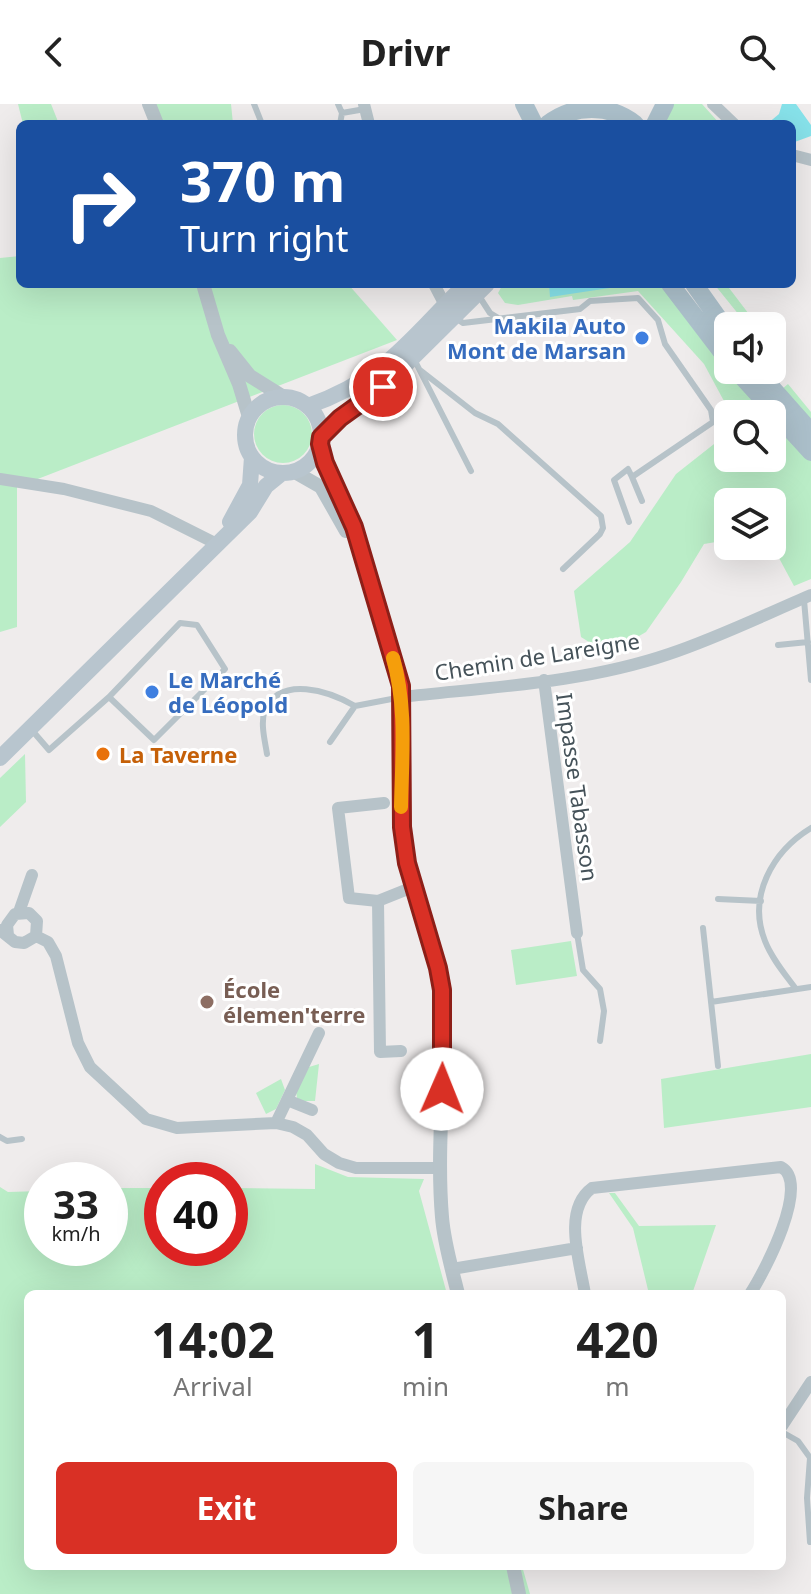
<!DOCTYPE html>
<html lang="en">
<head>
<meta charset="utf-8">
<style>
	body { margin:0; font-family:"Noto Sans",sans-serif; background:#f6f6f6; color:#222; height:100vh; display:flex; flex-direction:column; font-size:30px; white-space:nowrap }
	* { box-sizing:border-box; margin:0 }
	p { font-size:26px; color:#767676 }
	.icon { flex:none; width:44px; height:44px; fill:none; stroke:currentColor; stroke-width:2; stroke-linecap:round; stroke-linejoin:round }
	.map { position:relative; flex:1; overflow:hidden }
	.details { position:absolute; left:24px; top:1186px; width:762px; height:280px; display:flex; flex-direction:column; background:#fff; border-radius:12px; box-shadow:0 8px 32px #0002 }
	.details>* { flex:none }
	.banner { position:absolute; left:16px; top:16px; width:780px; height:168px; border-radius:12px; box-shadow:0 8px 32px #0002; background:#1a4fa0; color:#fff; overflow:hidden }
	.tools { position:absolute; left:714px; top:208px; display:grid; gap:16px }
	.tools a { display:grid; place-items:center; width:72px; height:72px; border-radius:12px; background:#fff; box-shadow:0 8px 32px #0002; font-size:40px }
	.speed { position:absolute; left:24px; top:1058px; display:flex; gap:16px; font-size:40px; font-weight:700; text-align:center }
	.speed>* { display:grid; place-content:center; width:104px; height:104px; border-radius:50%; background:#fff; box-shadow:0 8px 32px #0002; line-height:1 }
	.speed small { font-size:20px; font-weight:400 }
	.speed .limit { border:12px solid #d22; background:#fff; color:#111 }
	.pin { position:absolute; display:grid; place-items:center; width:68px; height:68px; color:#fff; margin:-34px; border:4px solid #fff; border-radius:50%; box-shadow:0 2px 8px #0007 }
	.me { position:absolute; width:88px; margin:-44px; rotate:1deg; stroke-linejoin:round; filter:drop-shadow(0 0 6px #0008) }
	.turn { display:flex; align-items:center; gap:28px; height:168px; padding:0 32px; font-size:36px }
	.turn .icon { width:104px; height:104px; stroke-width:2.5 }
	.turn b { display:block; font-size:56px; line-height:68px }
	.eta { display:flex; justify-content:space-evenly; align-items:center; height:136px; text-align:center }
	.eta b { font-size:48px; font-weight:700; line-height:56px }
	.button { display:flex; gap:16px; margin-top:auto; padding:16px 32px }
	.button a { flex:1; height:92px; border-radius:12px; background:#d93025; color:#fff; font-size:32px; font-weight:700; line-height:92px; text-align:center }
	.button a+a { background:#f6f6f6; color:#222 }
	header { display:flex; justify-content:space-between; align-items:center; height:104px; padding:0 32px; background:#fff; font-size:36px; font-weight:700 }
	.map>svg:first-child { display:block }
</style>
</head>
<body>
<header><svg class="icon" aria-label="back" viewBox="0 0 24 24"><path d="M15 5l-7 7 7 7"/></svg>Drivr<svg class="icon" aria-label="search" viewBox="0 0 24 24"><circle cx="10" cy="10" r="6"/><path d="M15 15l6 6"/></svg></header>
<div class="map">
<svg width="811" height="1490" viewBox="0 0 811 1490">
	<rect width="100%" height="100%" fill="#efecec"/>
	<path fill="#baedc7" d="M 18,0 L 51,0 L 59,20 L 23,20 Z
		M 143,0 L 231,0 L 233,20 L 151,20 Z
		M 671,0 L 702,0 L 720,20 L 660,20 Z
		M 20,152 L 20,180 L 348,180 L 397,236 L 17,383 L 17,523 L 0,528 L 0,154 Z
		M 503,180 L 661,180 L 754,296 L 737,310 L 731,310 L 704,260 L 638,187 L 573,196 L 572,192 L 518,201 L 505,199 L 498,189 Z
		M 714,180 L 726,180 L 758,222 L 748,222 Z
		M 788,280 L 811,308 L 811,475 L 794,482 L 772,441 L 772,398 L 728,398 L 728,436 L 704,440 L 681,478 L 646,528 L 608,550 L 581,533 L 574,487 L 630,438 L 676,370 L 728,329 L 728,354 L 772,354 L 772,310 L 752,310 Z
		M254 330a29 29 0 1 1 58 0a29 29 0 1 1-58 0Z
		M 25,650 L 26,698 L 0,723 L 0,674 Z
		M 571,837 L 577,872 L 516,881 L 511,846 Z
		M 811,950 L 811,1003 L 664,1024 L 661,975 Z
		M 319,960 L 315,997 L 302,997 L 297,994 L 296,987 L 309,963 Z
		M 281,975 L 285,986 L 276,1005 L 266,1010 L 256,989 Z
		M 315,1060 L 348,1073 L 424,1075 L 419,1087 L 447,1190 L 28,1190 L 28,1462 L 522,1462 L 530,1490 L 0,1490 L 0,1083 L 8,1088 L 42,1087 L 42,1144 L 110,1144 L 110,1084 L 162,1084 L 162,1144 L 230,1144 L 230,1084 L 315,1085 Z
		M 609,1089 L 615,1089 L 639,1122 L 716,1121 L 692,1190 L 649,1190 L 633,1124 Z"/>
	<path fill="#87e2ea" d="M 782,0 L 796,0 L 811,21 L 811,32 L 792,39 L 792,20 L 767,20 L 779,10 Z
		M 549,180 L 636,180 L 550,193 Z"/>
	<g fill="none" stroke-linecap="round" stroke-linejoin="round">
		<path stroke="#b7c3c9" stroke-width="6" d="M 254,0 L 262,20
			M 338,0 L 342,9 L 340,20
			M 342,9 L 365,5
			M 479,192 L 490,209 L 500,215
			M 454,213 L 463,219 L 580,205 L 590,197 L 638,194 L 658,216 L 665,240 L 711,306 L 713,318 L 632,373 L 642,397
			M 414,255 L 471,367
			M 420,266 L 475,309 L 498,320 L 601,412 L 603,424 L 600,430 L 563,465
			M 629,418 L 614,376 L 628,365 L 632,373
			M 804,496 L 811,576
			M 778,541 L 808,538
			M 30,624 L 49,646 L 109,593 L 154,636 L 225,565 L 197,521 L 180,519 L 109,593
			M 330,638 L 355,602
			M 267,650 C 265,637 260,619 265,606 C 281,571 329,587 355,602 L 402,593
			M 718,795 L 761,797
			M 703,824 L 718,962
			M 577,829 L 583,866 L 600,885 L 604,907 L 600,937
			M 796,885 C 785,870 772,855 765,837 C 747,792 773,747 811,724
			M 711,898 L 811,883
			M 0,1033 L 7,1037 L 22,1035
			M 782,1328 L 798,1337 L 811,1355
			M 810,1438 L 807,1394 L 810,1354"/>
		<path stroke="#b7c3c9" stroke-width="12" d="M 364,0 L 369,20
			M 713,0 L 734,20
			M 792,51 L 811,56
			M 434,180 L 448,207
			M 0,375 L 64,385 L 151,407 L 217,440
			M 544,576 L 577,829
			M 402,593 C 490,583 584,579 669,550 C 717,534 764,511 811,491
			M 384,699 L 338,704 L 349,794 L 378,797 L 413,783
			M 378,797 L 380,948 L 401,947
			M 19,808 L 32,771
			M 0,826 L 15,838 L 24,839 L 36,832 L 37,817 L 29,809 L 15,810 L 7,821 L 8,831
			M 36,832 L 48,838 L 56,852 L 78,939 L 90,963 L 146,1015 L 177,1024 L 276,1019 L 293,1023 L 307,1031 L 324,1050 L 339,1059 L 356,1064 L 440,1064
			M 287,996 L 312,1006
			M 276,1019 L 319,929
			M 452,1165 L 577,1144
			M 585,1190 C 580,1158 562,1106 592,1084 L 781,1063 C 811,1079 765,1167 750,1190
			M 782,1322 L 811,1278"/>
		<path stroke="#b7c3c9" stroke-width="14" d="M 149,0 L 157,20
			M 203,180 L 218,231 L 239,280 L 249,313
			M 230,247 L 250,272 L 282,292
			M 320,340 L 325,359 L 354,423 L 401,582 C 408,636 397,691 405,746 C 412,798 441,846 443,899 C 446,970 436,1042 442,1113 C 444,1139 452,1165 458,1190
			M 293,367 L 321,383 L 346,427
			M 513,1462 L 519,1490"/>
		<path stroke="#b8c5ce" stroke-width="16" d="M245 331a38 38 0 1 1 76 0a38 38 0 1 1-76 0Z
			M 308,302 C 386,275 410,234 466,180
			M 321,333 L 340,314 L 383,283 L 487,180
			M 230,418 L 250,381 L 252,353
			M 0,654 L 250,408 L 266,382 L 282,369"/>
		<path stroke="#acc0cb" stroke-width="18" d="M 524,0 L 534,20
			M 548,20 C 574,0 610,0 635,20
			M 655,20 L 665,0
			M 670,180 L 728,256
			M 694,180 L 728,228
			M 736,266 L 811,348
			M 756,266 L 811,328"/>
	</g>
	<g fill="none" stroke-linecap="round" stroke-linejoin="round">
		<defs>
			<path id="route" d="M 383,283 L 340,314 L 321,333 L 320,340 L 325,359 L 354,423 L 401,582 L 402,723 L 407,759 L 438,864 L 442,886 L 442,985"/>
		</defs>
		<use href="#route" stroke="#8d1f18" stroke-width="20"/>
		<use href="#route" stroke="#d93025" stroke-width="14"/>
		<path stroke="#f59e0b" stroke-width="14" d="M 393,554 C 407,603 402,652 401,703"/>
	</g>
	<g fill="#3f7fe0" stroke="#fff" stroke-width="3">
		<circle cx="642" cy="234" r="8"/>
		<circle cx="152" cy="588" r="8"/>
	</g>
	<circle fill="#e8710a" stroke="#fff" stroke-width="3" cx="103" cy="650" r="8"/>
	<circle fill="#8d6e63" stroke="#fff" stroke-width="3" cx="207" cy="898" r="8"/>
	<g text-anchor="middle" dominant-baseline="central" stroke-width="6" stroke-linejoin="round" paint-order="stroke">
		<g font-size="22" font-weight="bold" fill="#366cbe" stroke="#fff" text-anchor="end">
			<text x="626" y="221">Makila Auto<tspan x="626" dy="25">Mont de Marsan</tspan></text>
			<text x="168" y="575" text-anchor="start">Le Marché<tspan x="168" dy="25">de Léopold</tspan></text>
		</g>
		<g font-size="22" fill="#455259" stroke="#fff">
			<text transform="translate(537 552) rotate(-9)">Chemin de Lareigne</text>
			<text transform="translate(578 683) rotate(82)">Impasse Tabasson</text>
		</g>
		<g font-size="22" font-weight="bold" fill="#c56008" stroke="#fff" text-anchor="start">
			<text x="119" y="650">La Taverne</text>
		</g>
		<g font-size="22" font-weight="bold" fill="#785e54" stroke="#fff" text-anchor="start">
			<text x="223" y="885">École<tspan x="223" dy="25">élemen'terre</tspan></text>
		</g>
	</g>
</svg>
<div class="tools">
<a><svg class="icon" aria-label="sound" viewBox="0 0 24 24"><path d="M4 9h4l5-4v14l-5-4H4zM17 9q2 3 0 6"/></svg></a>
<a><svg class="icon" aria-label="search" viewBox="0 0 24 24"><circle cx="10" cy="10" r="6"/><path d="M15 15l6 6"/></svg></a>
<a><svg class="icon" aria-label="layers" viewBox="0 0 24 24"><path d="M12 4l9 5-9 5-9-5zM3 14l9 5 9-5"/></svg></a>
</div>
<div class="speed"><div>33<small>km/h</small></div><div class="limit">40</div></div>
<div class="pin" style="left:383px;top:283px;background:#d93025"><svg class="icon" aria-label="arrive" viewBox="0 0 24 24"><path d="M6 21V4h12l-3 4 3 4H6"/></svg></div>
<svg class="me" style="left:442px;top:985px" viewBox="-20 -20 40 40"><circle r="19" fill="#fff"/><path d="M0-13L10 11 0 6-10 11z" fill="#d93025"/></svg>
<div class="banner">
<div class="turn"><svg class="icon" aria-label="right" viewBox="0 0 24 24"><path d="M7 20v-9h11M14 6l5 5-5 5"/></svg><div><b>370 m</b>Turn right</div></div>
</div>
<section class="details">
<div class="eta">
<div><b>14:02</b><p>Arrival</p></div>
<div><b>1</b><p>min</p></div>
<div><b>420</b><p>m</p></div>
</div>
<div class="button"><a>Exit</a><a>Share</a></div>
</section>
</div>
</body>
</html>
